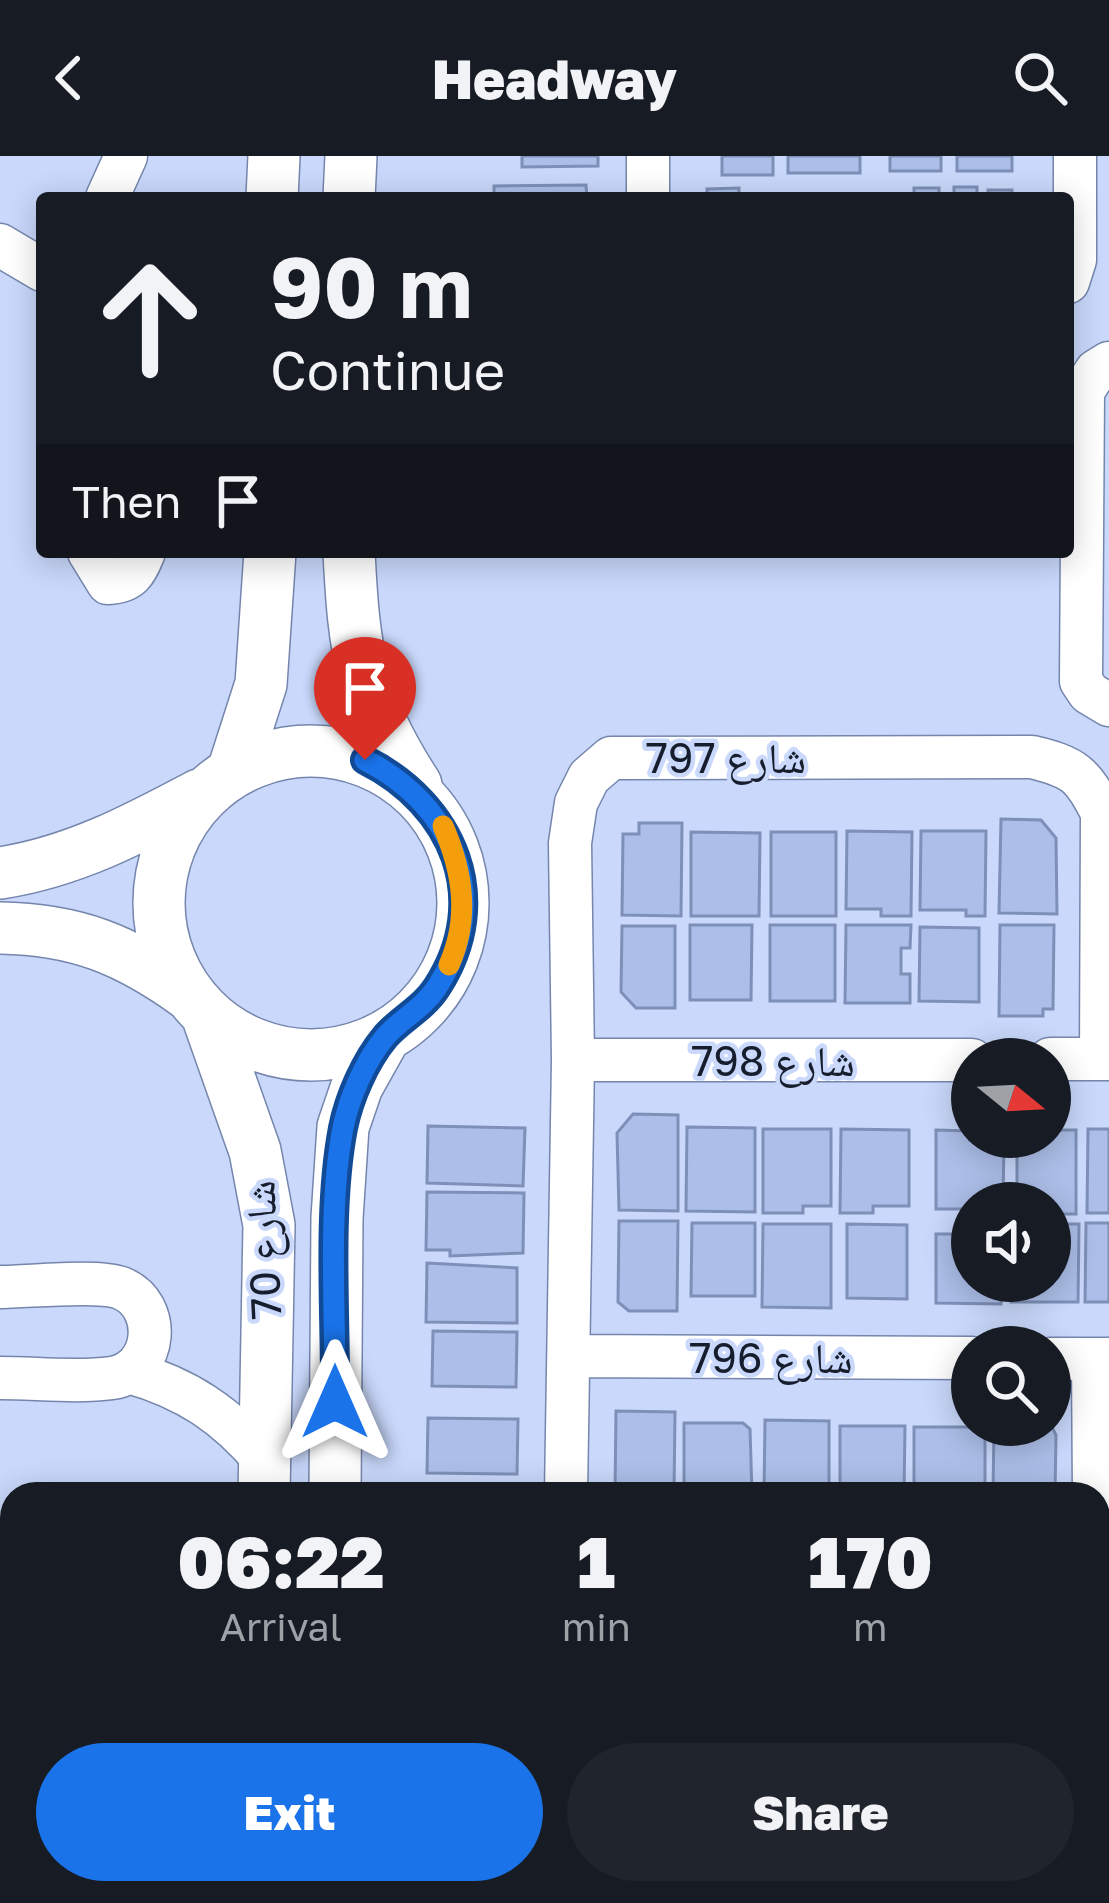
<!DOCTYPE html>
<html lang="en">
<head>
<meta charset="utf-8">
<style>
	body { margin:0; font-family:"Golos Text","Noto Naskh Arabic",sans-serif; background:#20242c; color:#f1f3f6; height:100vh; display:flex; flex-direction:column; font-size:45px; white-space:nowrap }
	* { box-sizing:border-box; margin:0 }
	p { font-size:39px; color:#9ea1a6 }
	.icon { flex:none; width:66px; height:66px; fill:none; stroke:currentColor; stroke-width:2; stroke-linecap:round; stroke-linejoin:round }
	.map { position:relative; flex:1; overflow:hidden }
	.sheet { position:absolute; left:0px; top:1326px; width:1110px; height:423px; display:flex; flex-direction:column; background:#171b24; border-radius:36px 36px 0 0; box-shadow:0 6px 30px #0003 }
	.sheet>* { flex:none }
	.banner { position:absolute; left:36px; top:36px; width:1038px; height:366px; border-radius:12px; box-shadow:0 6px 30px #0003; background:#171b24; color:#f1f3f6; overflow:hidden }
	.needle { width:78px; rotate:108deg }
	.controls { position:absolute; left:951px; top:882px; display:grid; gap:24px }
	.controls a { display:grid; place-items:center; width:120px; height:120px; border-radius:50%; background:#171b24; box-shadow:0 6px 30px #0003; font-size:60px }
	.pin { position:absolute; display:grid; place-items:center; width:102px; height:102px; color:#fff; margin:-123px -51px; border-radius:50% 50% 50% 0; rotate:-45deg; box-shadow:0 0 12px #0007 }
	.pin .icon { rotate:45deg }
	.me { position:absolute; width:132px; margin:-66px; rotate:0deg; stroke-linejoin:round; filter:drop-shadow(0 0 9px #0008) }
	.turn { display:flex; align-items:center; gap:42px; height:252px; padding:0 36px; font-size:54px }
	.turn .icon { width:156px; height:156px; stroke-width:2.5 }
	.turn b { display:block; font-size:84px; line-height:102px }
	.then { display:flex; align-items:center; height:114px; padding:0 36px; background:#0003; gap:24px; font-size:45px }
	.eta { display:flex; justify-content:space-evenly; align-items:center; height:204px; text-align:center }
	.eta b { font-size:72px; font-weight:800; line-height:84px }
	.action { display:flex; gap:24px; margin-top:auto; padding:24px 36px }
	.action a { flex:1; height:138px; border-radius:72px; background:#1a73e8; color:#fff; font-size:48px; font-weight:800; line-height:138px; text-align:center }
	.action a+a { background:#20242c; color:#f1f3f6 }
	header { display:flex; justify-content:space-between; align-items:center; height:156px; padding:0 36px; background:#171b24; font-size:54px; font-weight:800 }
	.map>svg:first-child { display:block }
</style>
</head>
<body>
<header><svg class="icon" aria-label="back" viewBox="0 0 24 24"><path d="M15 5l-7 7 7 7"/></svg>Headway<svg class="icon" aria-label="search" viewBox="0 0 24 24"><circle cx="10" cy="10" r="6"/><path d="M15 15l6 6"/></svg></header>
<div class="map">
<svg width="1109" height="1747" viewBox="0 0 1109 1747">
	<rect width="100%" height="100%" fill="#c9d8fb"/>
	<path fill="#adbfe9" stroke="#7e90b8" stroke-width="3" d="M 522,0 L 598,0 L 598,10 L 522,11 Z
		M 722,0 L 773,0 L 773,19 L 722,19 Z
		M 788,0 L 860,0 L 860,17 L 788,17 Z
		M 890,0 L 941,0 L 941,15 L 890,15 Z
		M 957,0 L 1012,0 L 1012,15 L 957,15 Z
		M 586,29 L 587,42 L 494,42 L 494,30 Z
		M 954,31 L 977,31 L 977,42 L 954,42 Z
		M 739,32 L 739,42 L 707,42 L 707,33 Z
		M 914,32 L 939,32 L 939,42 L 914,42 Z
		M 988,34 L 1012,34 L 1012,42 L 988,42 Z
		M 1001,663 L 1041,664 L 1056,682 L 1057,758 L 999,757 Z
		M 639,667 L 682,667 L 681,760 L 622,759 L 623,678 L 639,678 Z
		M 847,675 L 912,676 L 911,760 L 881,760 L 881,753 L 846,753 Z
		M 921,675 L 986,675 L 985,760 L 966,760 L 966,754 L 920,754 Z
		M 691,676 L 760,677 L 759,760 L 691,760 Z
		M 771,676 L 836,676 L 836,760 L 771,760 Z
		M 690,769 L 752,769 L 751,844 L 690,844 Z
		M 770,769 L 835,769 L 835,845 L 770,845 Z
		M 846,769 L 911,769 L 910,792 L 901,792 L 901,818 L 910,818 L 910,847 L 845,847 Z
		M 1000,769 L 1054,769 L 1053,853 L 1043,853 L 1043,860 L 999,860 Z
		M 622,770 L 675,770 L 675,852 L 636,852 L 621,836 Z
		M 920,771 L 979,772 L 979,846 L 919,845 Z
		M 633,958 L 678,959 L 678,1055 L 619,1054 L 617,977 Z
		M 428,970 L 525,972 L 523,1030 L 427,1027 Z
		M 687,971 L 755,972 L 755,1056 L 686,1055 Z
		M 763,973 L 831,973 L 831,1050 L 803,1050 L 803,1057 L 763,1057 Z
		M 841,973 L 909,974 L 909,1050 L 873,1050 L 873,1057 L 840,1057 Z
		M 1088,973 L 1109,973 L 1109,1057 L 1087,1057 Z
		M 936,974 L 970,975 L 970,984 L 1004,984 L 1003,1047 L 972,1047 L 972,1053 L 936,1053 Z
		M 1050,974 L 1076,974 L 1076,1058 L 1052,1058 L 1050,1047 L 1017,1047 L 1017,981 L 1050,981 Z
		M 427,1036 L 524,1037 L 523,1097 L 450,1100 L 450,1094 L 426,1094 Z
		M 619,1065 L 678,1065 L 677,1155 L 629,1155 L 618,1146 Z
		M 692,1067 L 755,1067 L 755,1140 L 691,1140 Z
		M 1086,1067 L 1109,1067 L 1109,1146 L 1085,1146 Z
		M 763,1068 L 831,1068 L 831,1152 L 762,1151 Z
		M 847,1068 L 907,1069 L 907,1143 L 847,1142 Z
		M 1050,1068 L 1079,1068 L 1078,1146 L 1011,1146 L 1011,1125 L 1050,1125 Z
		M 936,1078 L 972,1078 L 972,1125 L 1001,1125 L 1001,1148 L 936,1147 Z
		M 427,1107 L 517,1112 L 517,1167 L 426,1166 Z
		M 433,1175 L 517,1176 L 516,1231 L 432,1230 Z
		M 616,1255 L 675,1256 L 674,1338 L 615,1338 Z
		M 428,1262 L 518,1263 L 517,1318 L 427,1317 Z
		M 765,1264 L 829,1265 L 829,1338 L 764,1338 Z
		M 684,1267 L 743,1267 L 750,1273 L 752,1338 L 684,1338 Z
		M 1050,1267 L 1056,1279 L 1055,1338 L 993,1338 L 994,1269 Z
		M 840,1270 L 905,1270 L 904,1338 L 840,1338 Z
		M 914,1271 L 985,1271 L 985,1338 L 914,1338 Z
		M 428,1329 L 521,1331 L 521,1338 L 427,1338 Z
		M 1098,1663 L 1109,1663 L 1109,1747 L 1085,1747 L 1085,1737 L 1098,1737 Z
		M 706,1737 L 764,1737 L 764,1747 L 706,1747 Z
		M 866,1737 L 920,1737 L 920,1747 L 874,1747 Z
		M 930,1737 L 998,1737 L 998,1741 L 930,1740 Z
		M 1010,1737 L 1075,1737 L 1075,1747 L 1010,1747 Z"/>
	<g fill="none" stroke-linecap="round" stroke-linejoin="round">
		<defs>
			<path id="minor" d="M 107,42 L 126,0
				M 648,42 L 648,0
				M 0,89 L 42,114
				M 1068,126 L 1075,104 L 1075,0
				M 1109,207 L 1096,215 L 1083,235 L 1081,525 L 1089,537 L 1109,549
				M 89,396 L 108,427 C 131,426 136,416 144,396
				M 1050,903 L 1109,903
				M 573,904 L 972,904
				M 0,1131 C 29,1131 97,1123 121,1132 C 163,1149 158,1215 112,1222 C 77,1227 36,1222 0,1222
				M 571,1200 L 972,1202
				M 1050,1203 L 1109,1203
				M 1093,1203 L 1094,1338
				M 129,1216 C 186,1232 227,1259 265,1305
				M 566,1338 L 573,904 L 570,687 L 576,647 L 589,621 L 611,602 L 1032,601 C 1074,611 1083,618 1102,657 L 1101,903
				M 809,1737 L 809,1747"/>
			<path id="major" d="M 272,42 L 274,0
				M 349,42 L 351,0
				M 349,396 C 354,496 360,543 416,629
				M159 747a152 152 0 1 1 304 0a152 152 0 1 1-304 0Z
				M 233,615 L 261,528 L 270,396
				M 0,717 C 73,706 135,673 199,639
				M 0,772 C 76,773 127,794 188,838
				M 207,859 L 255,995 L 269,1069 L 264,1338
				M 335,1338 L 337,1062 L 343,971 L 357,930 L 385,880
				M 258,1747 L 258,1737
				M 332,1747 L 332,1737"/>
		</defs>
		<use href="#minor" stroke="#7586ad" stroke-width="45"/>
		<use href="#major" stroke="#7586ad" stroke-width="54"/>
		<use href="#minor" stroke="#fff" stroke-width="42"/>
		<use href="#major" stroke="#fff" stroke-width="51"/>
	</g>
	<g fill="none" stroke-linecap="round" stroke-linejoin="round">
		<defs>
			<path id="route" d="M 335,1246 C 336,1161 327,1055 343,972 C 349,942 365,905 385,881 C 400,863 423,853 437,831 C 494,743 453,648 365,604"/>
		</defs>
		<use href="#route" stroke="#114b97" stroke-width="30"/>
		<use href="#route" stroke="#1a73e8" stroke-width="21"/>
		<path stroke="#f59e0b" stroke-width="21" d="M 443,670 C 463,716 470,762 449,809"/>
	</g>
	<g text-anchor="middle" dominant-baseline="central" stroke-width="9" stroke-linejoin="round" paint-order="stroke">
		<g font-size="42" fill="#161d2c" stroke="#c9d8fb">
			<text x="726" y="601">شارع 797</text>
			<text x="773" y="904">شارع 798</text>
			<text transform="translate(262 1094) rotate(-93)">شارع 70</text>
			<text x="771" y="1201">شارع 796</text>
		</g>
	</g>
</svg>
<div class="controls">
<a><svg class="needle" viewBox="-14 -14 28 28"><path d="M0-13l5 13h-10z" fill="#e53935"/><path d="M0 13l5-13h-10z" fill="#9ea1a6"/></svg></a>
<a><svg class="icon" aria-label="sound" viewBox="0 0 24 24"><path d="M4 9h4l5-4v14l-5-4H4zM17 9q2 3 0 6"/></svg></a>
<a><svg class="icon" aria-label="search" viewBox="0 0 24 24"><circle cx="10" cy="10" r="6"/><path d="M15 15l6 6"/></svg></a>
</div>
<div class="pin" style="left:365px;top:604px;background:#d93025"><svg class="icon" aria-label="arrive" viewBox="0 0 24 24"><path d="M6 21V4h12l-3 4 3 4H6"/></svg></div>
<svg class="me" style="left:335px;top:1246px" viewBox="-20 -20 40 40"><path d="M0-17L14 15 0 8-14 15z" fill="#1a73e8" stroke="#fff" stroke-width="4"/></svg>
<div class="banner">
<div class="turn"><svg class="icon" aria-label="ahead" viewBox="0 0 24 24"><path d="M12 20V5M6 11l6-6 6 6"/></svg><div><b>90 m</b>Continue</div></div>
<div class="then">Then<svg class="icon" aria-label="arrive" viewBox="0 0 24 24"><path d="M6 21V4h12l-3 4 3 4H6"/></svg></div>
</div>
<section class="sheet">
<div class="eta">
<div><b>06:22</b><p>Arrival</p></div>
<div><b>1</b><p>min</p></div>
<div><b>170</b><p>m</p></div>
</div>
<div class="action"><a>Exit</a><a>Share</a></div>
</section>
</div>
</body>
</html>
